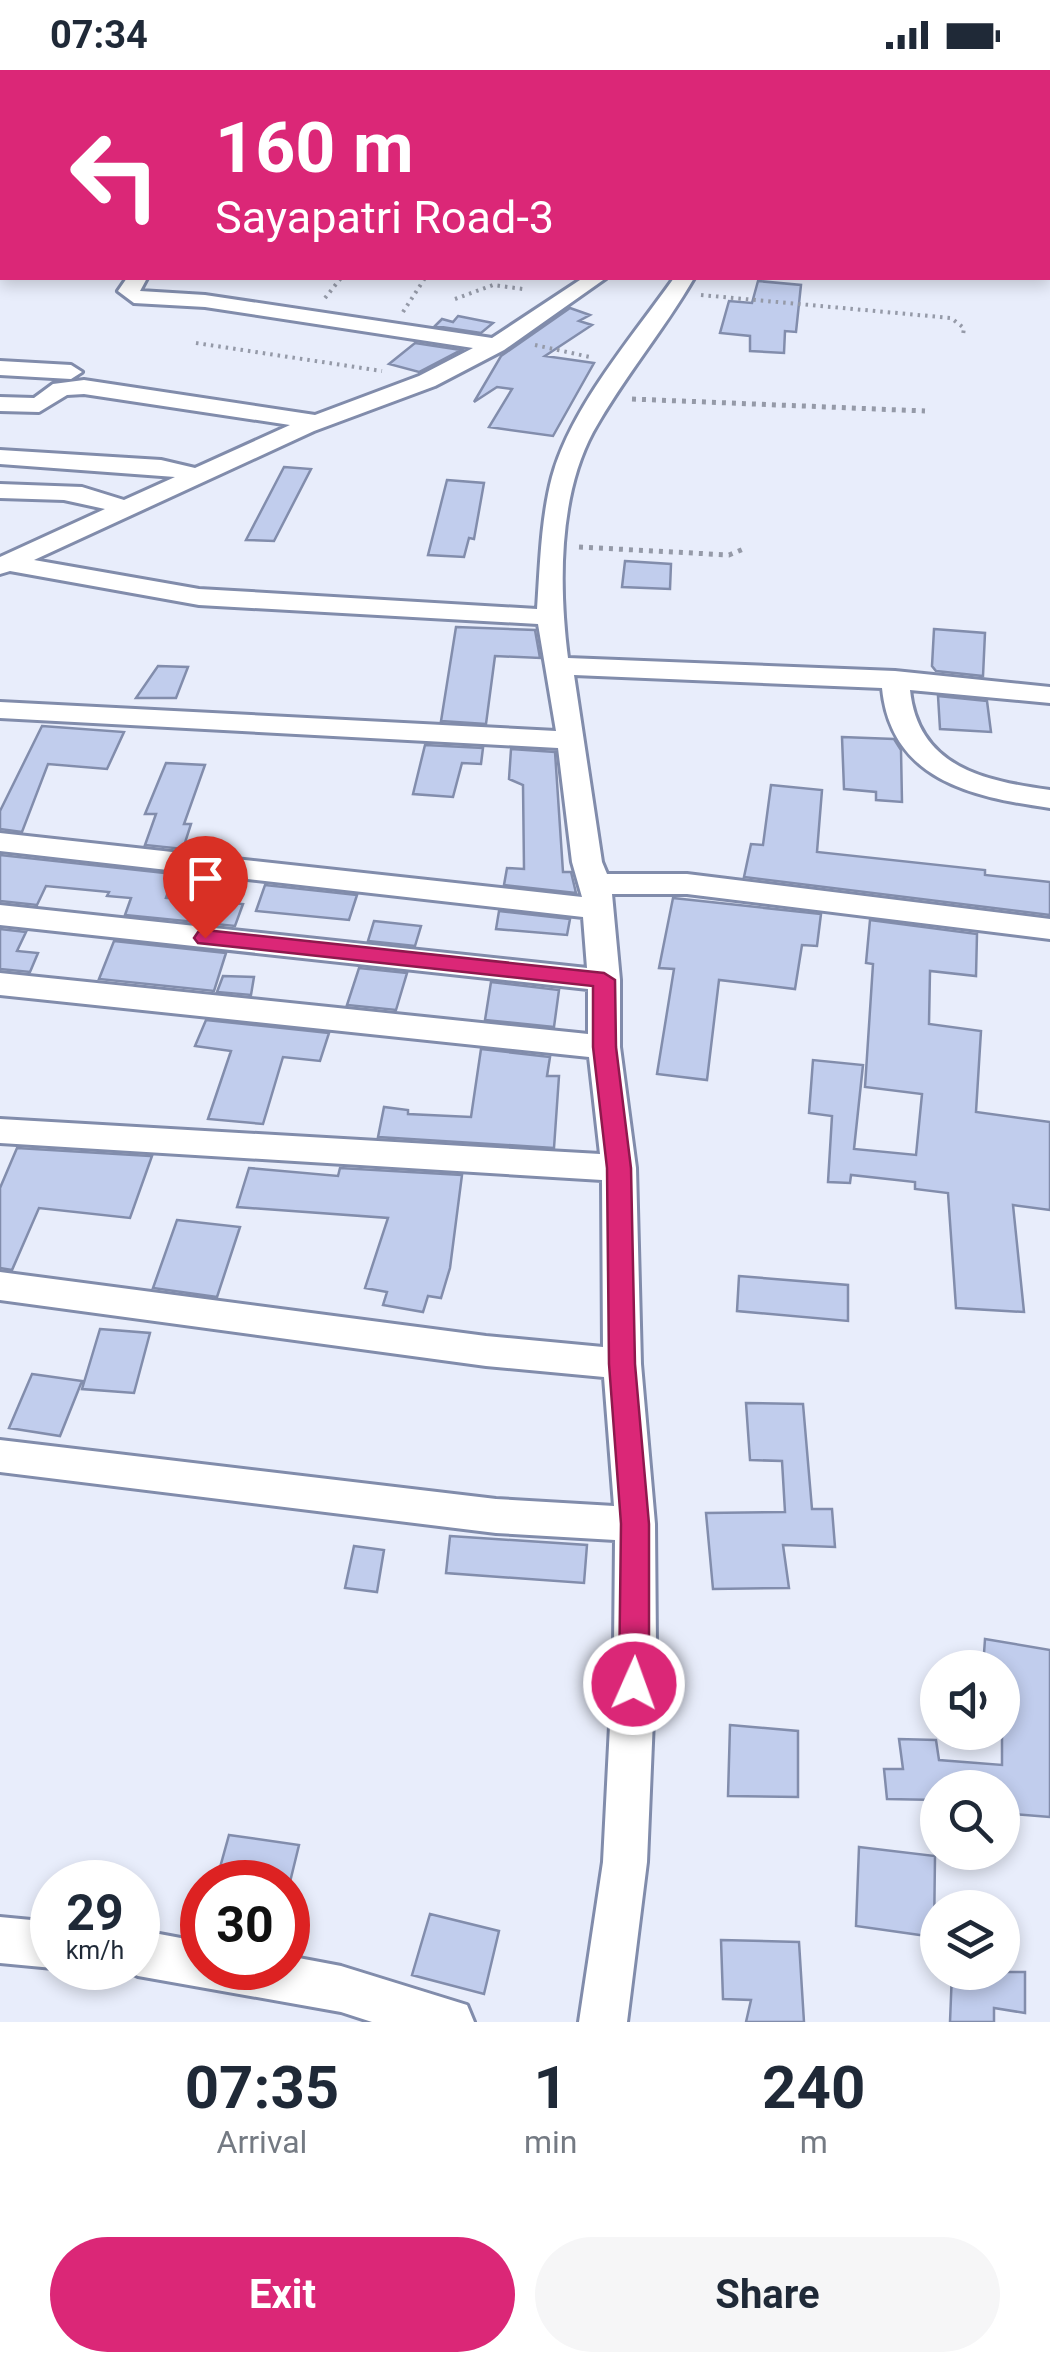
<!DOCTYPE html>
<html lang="en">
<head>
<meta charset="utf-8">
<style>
	body { margin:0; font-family:Roboto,sans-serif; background:#f6f6f7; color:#1f2937; height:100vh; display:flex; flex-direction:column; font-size:38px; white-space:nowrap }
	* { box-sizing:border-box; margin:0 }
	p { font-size:32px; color:#747a83 }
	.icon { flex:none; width:55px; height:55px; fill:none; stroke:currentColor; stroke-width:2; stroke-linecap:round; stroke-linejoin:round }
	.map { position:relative; height:1952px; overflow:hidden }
	.side { display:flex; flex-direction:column; background:#fff; flex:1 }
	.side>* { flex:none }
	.top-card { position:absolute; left:0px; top:0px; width:1050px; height:210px; box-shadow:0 5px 15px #0003; background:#db2777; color:#fff; overflow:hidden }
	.tools { position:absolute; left:920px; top:1580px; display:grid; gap:20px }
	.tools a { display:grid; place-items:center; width:100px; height:100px; border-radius:50%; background:#fff; box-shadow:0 5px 15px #0003; font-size:50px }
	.speed { position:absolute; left:30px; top:1790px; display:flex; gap:20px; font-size:50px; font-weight:700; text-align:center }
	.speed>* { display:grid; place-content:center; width:130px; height:130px; border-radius:50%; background:#fff; box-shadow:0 5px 15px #0003; line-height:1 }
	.speed small { font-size:25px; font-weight:400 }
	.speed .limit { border:15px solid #d22; background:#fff; color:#111 }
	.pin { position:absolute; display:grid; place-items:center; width:85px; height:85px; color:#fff; margin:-102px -42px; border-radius:50% 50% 50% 0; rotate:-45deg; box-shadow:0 0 10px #0007 }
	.pin .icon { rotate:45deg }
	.me { position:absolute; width:110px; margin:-55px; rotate:2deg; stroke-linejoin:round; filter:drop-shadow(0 0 8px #0008) }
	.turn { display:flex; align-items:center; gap:35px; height:210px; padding:0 50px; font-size:45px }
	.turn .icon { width:130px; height:130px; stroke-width:2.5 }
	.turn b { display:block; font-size:70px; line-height:85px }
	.eta { display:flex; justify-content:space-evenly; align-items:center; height:170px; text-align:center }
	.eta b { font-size:60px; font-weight:700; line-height:70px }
	.cta { display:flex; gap:20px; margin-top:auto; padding:20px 50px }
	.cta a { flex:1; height:115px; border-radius:60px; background:#db2777; color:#fff; font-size:40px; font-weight:700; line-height:115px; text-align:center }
	.cta a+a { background:#f6f6f7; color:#1f2937 }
	.status { display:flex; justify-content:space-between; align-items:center; height:70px; padding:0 50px; background:#fff; direction:ltr }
	.status svg { height:28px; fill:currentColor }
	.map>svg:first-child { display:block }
</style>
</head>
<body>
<div class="status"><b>07:34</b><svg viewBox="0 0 49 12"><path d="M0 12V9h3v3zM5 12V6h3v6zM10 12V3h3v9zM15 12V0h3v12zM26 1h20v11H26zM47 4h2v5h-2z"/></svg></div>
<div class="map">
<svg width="1050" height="1952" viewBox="0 0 1050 1952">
	<rect width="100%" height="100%" fill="#e8edfb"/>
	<path fill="#c1cded" stroke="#828dac" stroke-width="2.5" d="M 758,211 L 801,215 L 796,262 L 785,261 L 784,283 L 750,281 L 750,266 L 720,263 L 729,231 L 752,233 Z
		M 570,238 L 590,245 L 579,251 L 592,255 L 545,286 L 594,293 L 553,366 L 489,357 L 512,319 L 497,317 L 474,332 L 501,286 Z
		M 458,246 L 493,253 L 481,263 L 435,256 L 442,249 L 453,252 Z
		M 415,273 L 461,280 L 419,302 L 389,294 Z
		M 284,397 L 311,399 L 274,471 L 246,470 Z
		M 447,410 L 484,413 L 474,469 L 469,468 L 464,487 L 428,485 Z
		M 625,491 L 671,494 L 670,519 L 622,517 Z
		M 456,557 L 535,560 L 540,588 L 495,586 L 486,654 L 441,651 Z
		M 934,559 L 985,563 L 983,606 L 936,601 L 932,596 Z
		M 158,596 L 188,597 L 176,628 L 136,628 Z
		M 938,626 L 987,631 L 991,662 L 940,659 Z
		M 42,656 L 124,662 L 107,699 L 48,694 L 22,762 L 0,759 L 0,741 Z
		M 842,667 L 894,669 L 901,680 L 902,732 L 876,730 L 876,722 L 844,719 Z
		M 425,675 L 483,678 L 481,694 L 462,693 L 453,727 L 413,724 Z
		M 511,679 L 555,682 L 563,802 L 571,802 L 576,823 L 504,815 L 507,798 L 524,799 L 523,715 L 509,709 Z
		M 166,693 L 205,695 L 184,754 L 191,754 L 183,779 L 145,775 L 156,744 L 145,744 Z
		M 771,715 L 822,720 L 817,782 L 985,800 L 985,805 L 1050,812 L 1050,845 L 744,807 L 751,774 L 763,775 Z
		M 0,785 L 174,804 L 166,828 L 243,834 L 235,856 L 125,845 L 131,828 L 107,826 L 109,822 L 46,816 L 37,835 L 0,831 Z
		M 265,815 L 357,825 L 349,850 L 256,841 Z
		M 673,828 L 821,844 L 817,876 L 802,875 L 795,919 L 719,910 L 707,1010 L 657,1004 L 674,899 L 659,898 Z
		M 499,841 L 570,849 L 567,865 L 496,859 Z
		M 870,850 L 977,864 L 976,906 L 930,901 L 929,954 L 981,961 L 976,1042 L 1050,1052 L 1050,1140 L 1013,1135 L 1024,1242 L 956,1238 L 948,1123 L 915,1119 L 915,1112 L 851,1105 L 850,1113 L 828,1112 L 832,1046 L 809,1043 L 813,990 L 863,995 L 854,1079 L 916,1085 L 922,1024 L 865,1017 L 873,894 L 866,893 Z
		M 374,851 L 421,856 L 415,876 L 368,871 Z
		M 0,859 L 26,862 L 17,881 L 38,883 L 30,902 L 0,899 Z
		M 114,871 L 226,883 L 214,921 L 99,909 Z
		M 359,898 L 407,903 L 396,940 L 347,935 Z
		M 223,906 L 254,907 L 251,925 L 217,922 Z
		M 491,912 L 559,920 L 554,957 L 485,950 Z
		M 206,950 L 329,963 L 320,991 L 283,987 L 263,1054 L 208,1049 L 231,981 L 195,976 Z
		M 481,979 L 550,987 L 547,1006 L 559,1006 L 554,1078 L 378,1067 L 384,1037 L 408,1040 L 408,1044 L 471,1047 Z
		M 17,1078 L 150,1086 L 152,1086 L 130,1148 L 39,1138 L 12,1200 L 0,1198 L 0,1118 Z
		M 249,1098 L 338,1106 L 340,1098 L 462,1105 L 450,1198 L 441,1228 L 428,1226 L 423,1242 L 383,1235 L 387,1222 L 365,1218 L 388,1148 L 237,1137 Z
		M 177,1150 L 240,1157 L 217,1227 L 153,1218 Z
		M 739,1206 L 848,1215 L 848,1251 L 737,1241 Z
		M 100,1259 L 150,1263 L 134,1323 L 82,1319 Z
		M 32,1304 L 82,1311 L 60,1366 L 9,1358 Z
		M 746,1333 L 803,1334 L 812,1439 L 832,1439 L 835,1477 L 783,1475 L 789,1518 L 713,1519 L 706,1443 L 785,1442 L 782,1391 L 750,1390 Z
		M 450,1466 L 587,1475 L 584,1513 L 446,1503 Z
		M 354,1476 L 384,1480 L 377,1522 L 345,1518 Z
		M 985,1569 L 1050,1580 L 1050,1747 L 1002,1743 L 1002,1718 L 938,1718 L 938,1730 L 887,1729 L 884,1699 L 903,1699 L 899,1669 L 936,1670 L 939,1690 L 1002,1695 L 1002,1598 L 983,1598 Z
		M 730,1655 L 798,1661 L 798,1727 L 728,1726 Z
		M 229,1765 L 299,1775 L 290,1812 L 216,1812 Z
		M 859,1777 L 935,1786 L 934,1867 L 856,1856 Z
		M 430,1844 L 499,1861 L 484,1924 L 412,1905 Z
		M 721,1870 L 799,1872 L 804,1952 L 746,1952 L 751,1930 L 723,1929 Z
		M 952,1902 L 1025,1902 L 1025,1943 L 994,1938 L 994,1952 L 950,1952 Z"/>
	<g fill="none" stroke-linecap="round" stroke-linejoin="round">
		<defs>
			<path id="minor" d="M 1048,17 L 1050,17 L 1050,27 L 1048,27 Z
				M 0,47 L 2,48 L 2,59 L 0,59 Z
				M 1048,61 L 1050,61 L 1050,73 L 1048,72 Z
				M 0,78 L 2,79 L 2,91 L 0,90 Z
				M 0,120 L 2,120 L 2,132 L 0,132 Z
				M 127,208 L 147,208 L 140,221 L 205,225 L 492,268 L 583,208 L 606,208 L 504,280 L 435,316 L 314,361 L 34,490 L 199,519 L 537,539 C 540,495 541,449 552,407 C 571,337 633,266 674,208 L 694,208 C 664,260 623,308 593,362 C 558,427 559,517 568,588 L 895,601 L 1050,617 L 1050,633 L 910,620 C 918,697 984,711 1050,720 L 1050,738 C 972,727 891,710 882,618 L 574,605 L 602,792 L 607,804 L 687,804 L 1050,849 L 1050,869 L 687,824 L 612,824 L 620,910 L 620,977 L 636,1098 L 641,1294 L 655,1454 L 656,1578 L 647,1792 L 627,1952 L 579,1952 L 603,1792 L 614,1578 L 615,1470 L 496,1463 L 0,1402 L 0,1370 L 496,1429 L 614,1436 L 604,1307 L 486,1296 L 0,1230 L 0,1202 L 486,1266 L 603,1277 L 602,1110 L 0,1073 L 0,1049 L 600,1084 L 589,987 L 0,925 L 0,903 L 588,964 L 588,919 L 0,855 L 0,835 L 587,898 L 583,847 L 0,781 L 0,763 L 582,827 L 572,792 L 558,678 L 0,648 L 0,632 L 556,661 L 538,554 L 199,535 L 10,501 L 0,504 L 0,487 L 105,439 L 64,430 L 0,428 L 0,414 L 82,417 L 124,430 L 175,407 L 0,394 L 0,380 L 161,390 L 195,398 L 290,355 L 84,324 L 67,325 L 39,342 L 0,341 L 0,327 L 34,328 L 53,314 L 84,310 L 315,345 L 419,306 L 473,278 L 205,237 L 134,233 L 118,221 Z
				M 0,291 L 71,295 L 82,302 L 71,309 L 0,305 Z
				M 0,1847 L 52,1852 L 53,1898 L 0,1893 Z
				M 138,1860 L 202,1872 L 202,1898 L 288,1898 L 288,1886 L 341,1896 L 467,1935 L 474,1952 L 372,1952 L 341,1942 L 138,1906 L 121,1898 L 138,1898 Z"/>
		</defs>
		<use href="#minor" stroke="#818cab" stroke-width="6"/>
		<path stroke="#959aa8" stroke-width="4" stroke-dasharray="2.5 5" stroke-linecap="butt" d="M 701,225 L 951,248 L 964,258 L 963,265
			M 325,228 L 341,208
			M 455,229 L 493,215 L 523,219
			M 403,242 L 425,208
			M 196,273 L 382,301
			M 535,275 L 590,287"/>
		<path stroke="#959aa8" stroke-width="5" stroke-dasharray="4 6" stroke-linecap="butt" d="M 632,329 L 925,341
			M 579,477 L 729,485 L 746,478"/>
		<use href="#minor" fill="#fff" fill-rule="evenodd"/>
	</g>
	<path fill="#db2777" stroke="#8e194d" stroke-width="2.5" d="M 205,860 L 604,903 L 615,910 L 616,977 L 631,1098 L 635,1294 L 649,1454 L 649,1614 L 644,1623 L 634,1627 L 623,1623 L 619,1614 L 621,1454 L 609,1294 L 607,1098 L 593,977 L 593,916 L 198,873 L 194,868 L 198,862 Z"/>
</svg>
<div class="tools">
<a><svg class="icon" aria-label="sound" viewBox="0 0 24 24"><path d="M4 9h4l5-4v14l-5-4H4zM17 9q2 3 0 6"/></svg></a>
<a><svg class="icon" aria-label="search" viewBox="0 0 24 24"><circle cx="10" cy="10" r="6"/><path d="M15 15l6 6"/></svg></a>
<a><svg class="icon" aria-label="layers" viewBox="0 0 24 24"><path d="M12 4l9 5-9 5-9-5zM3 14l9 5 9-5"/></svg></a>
</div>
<div class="speed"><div>29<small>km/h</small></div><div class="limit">30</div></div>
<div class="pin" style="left:205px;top:868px;background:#d93025"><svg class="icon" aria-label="arrive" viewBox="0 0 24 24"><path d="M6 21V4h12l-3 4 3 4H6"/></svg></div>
<svg class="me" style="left:634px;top:1614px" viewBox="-20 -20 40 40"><circle r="17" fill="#db2777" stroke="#fff" stroke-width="3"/><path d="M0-11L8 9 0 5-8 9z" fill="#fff"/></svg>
<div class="top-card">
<div class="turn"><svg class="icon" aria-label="left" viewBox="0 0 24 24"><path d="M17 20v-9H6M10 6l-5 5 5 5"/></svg><div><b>160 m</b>Sayapatri Road-3</div></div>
</div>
</div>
<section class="side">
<div class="eta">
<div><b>07:35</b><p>Arrival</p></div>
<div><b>1</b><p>min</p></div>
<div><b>240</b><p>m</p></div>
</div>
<div class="cta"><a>Exit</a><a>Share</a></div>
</section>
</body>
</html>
